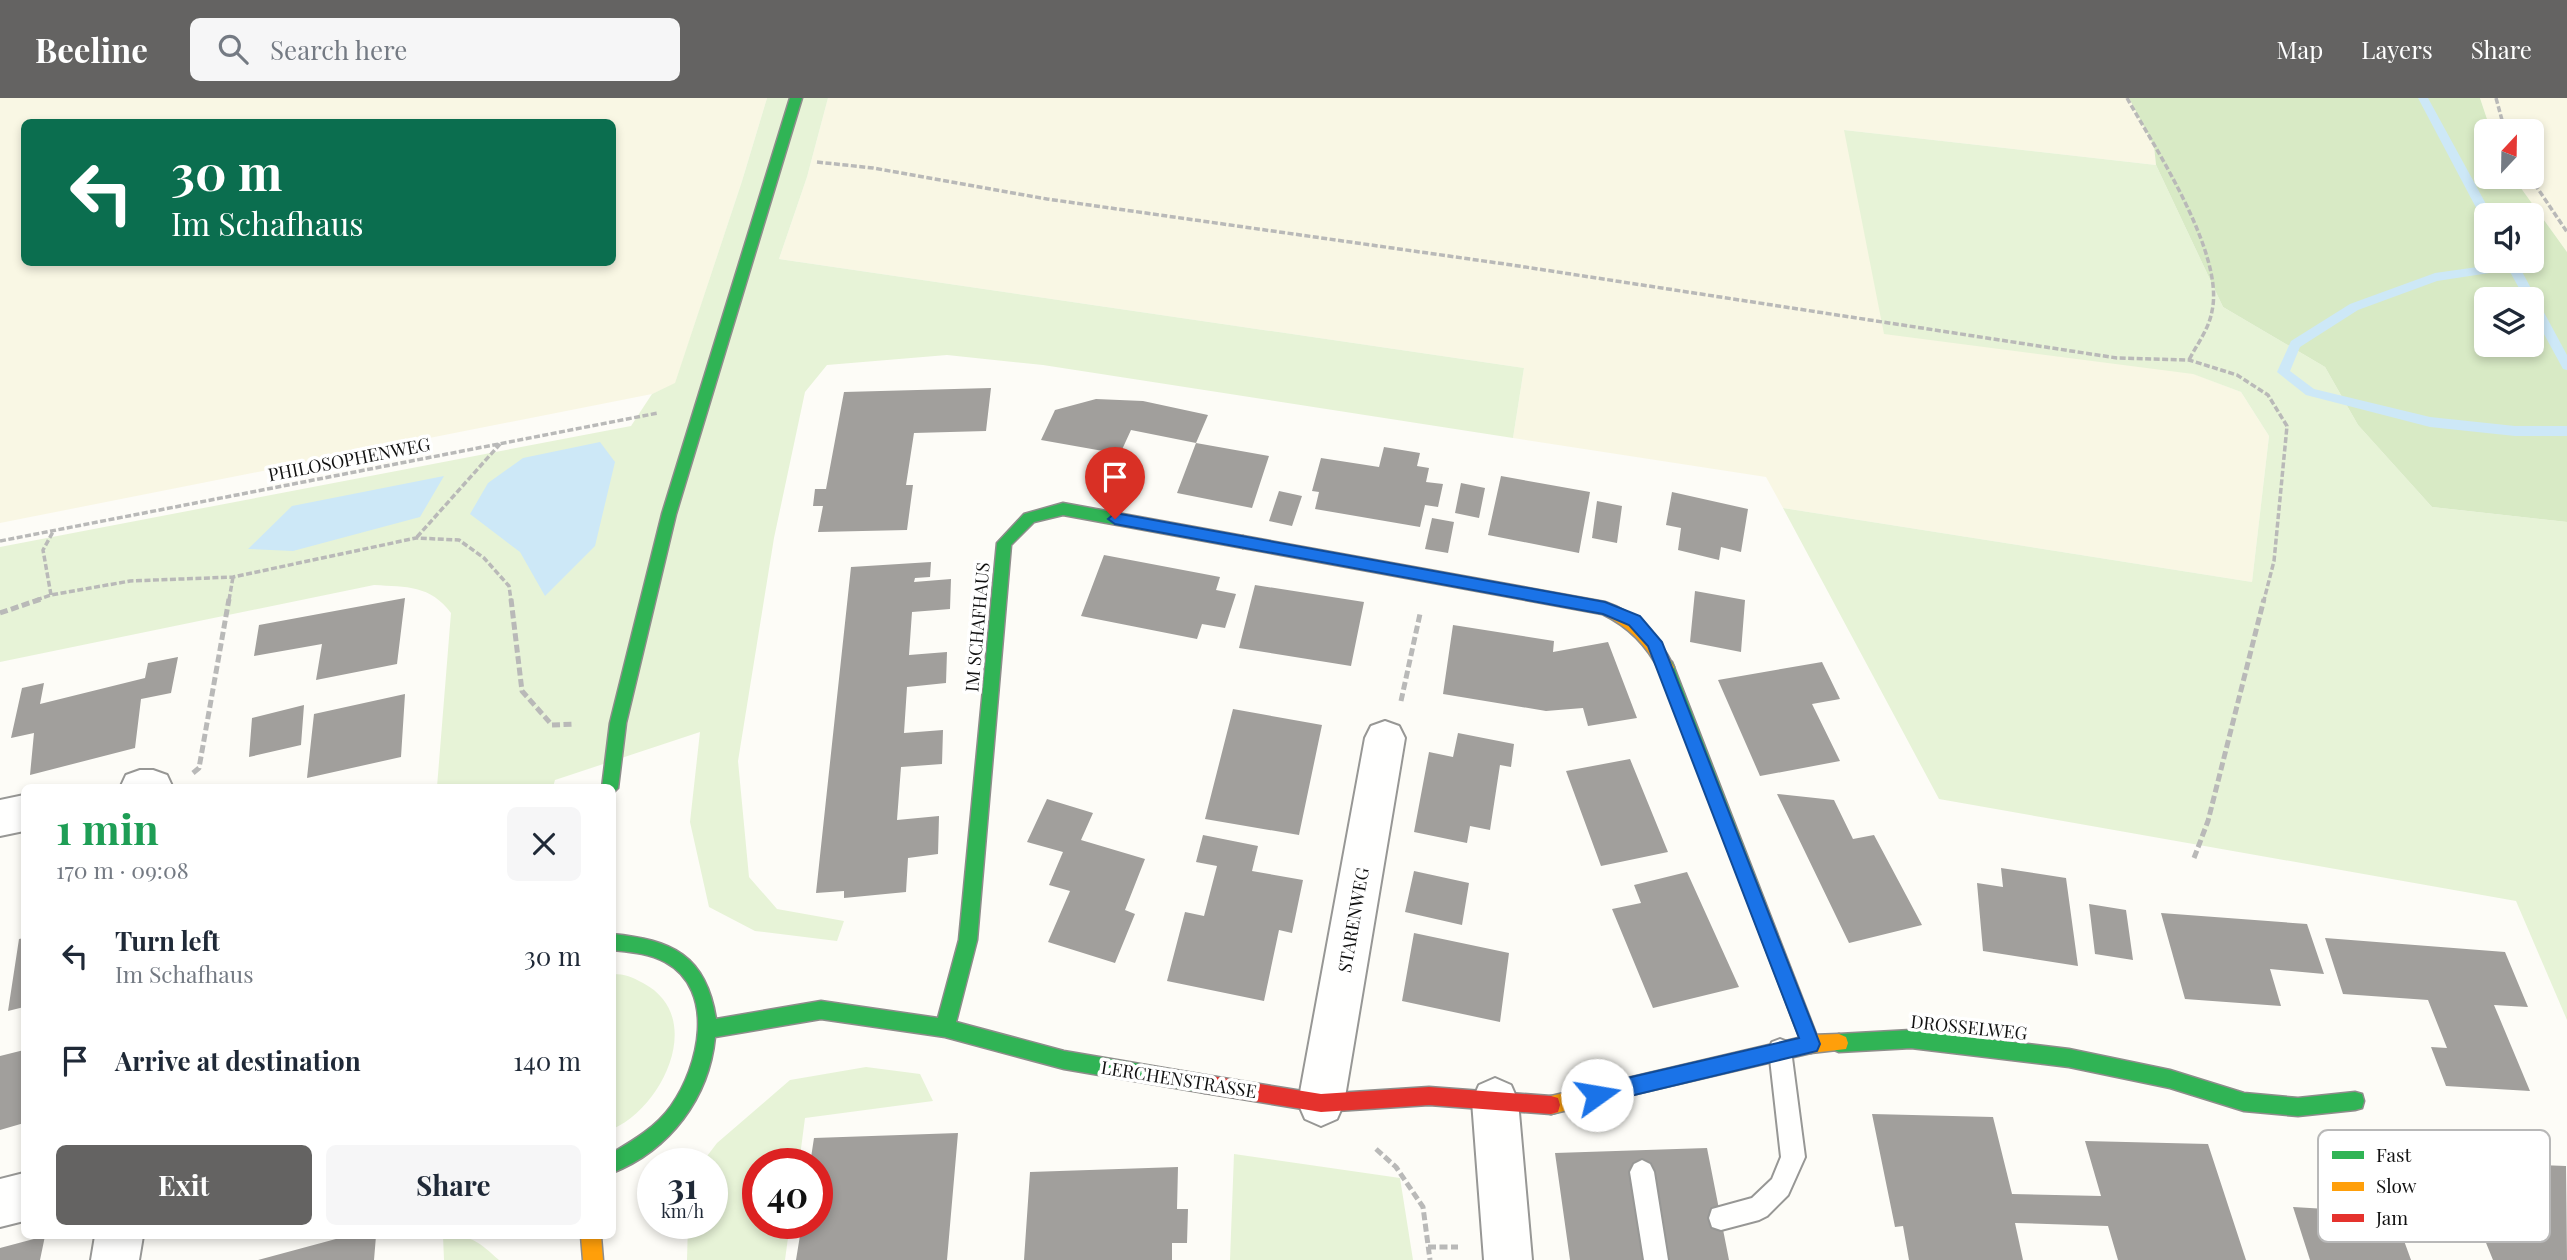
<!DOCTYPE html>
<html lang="en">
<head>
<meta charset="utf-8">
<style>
	body { margin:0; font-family:"Playfair Display",serif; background:#f6f6f7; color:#1f2937; height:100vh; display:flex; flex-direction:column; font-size:26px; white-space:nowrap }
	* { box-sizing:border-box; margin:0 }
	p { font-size:23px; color:#747a83 }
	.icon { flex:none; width:38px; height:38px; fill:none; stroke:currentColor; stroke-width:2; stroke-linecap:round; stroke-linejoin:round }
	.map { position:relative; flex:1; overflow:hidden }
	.panel { position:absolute; left:21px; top:686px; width:595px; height:455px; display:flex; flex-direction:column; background:#fff; border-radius:10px; box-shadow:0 4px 10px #0003 }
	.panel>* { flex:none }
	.guide { position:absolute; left:21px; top:21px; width:595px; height:147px; border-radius:10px; box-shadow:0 4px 10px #0003; background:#0b6e4f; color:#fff; overflow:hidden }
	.needle { width:46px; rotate:22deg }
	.controls { position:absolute; left:2474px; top:21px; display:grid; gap:14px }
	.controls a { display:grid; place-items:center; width:70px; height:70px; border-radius:10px; background:#fff; box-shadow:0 4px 10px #0003; font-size:35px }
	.speed { position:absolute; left:637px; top:1050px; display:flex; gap:14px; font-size:35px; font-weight:700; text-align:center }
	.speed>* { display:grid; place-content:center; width:91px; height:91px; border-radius:50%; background:#fff; box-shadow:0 4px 10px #0003; line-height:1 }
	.speed small { font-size:18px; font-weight:400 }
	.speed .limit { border:10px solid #d22; background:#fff; color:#111 }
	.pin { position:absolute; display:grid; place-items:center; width:60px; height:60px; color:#fff; margin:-72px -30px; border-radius:50% 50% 50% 0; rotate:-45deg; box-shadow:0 0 7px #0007 }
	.pin .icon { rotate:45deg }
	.me { position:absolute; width:77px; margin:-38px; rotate:77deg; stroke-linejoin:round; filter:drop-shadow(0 0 5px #0008) }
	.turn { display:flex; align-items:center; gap:24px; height:147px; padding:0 35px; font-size:32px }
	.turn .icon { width:91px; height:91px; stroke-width:2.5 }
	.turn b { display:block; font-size:49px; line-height:60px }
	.round { display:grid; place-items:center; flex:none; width:74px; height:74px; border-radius:10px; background:#f6f6f7 }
	.headline { display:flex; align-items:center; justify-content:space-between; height:119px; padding:0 35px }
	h1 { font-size:42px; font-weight:700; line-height:52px; color:#1e9e55 }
	.primary-button { display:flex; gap:14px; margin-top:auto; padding:14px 35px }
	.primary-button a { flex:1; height:80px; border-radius:10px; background:#646362; color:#fff; font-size:28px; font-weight:700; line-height:80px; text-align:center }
	.primary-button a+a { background:#f6f6f7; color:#1f2937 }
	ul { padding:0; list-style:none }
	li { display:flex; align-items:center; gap:21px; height:105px; padding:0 35px }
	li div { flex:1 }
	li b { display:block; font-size:26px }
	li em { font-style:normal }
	header { display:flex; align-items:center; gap:42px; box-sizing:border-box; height:98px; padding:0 35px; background:#646362; color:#fff }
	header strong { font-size:33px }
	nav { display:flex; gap:38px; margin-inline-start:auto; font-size:24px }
	.search { width:490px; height:63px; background:#f6f6f7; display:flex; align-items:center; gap:18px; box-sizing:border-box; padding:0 24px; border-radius:10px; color:#747a83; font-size:26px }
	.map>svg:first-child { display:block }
</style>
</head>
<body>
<header>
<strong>Beeline</strong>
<div class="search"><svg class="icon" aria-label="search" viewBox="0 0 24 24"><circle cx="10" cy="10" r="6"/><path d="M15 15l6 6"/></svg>Search here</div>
<nav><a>Map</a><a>Layers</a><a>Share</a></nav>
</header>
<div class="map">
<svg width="2567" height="1162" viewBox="0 0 2567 1162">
	<rect width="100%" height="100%" fill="#fdfcf7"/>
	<path fill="#f9f7e4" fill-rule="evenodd" d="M 0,0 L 767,0 L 742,83 L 675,286 L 652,296 L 0,425 ZM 24,24 L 612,24 L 612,164 L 24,164 Z
		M 828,0 L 2129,0 L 2154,48 L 2156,67 L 1844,32 L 2194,276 L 2241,294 L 2269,338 L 2252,484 L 1783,410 L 1766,379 L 1513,340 L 1524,270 L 779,161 L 807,79 Z
		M 2480,0 L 2567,0 L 2567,154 L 2513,79 L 2532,79 L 2532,33 L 2491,33 Z"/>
	<path fill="#e7f3d7" d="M 767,0 L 828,0 L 807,79 L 779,161 L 1524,270 L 1513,340 L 1043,267 L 947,257 L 827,267 L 805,294 L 774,440 L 738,663 L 749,779 L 777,811 L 844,823 L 837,843 L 755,833 L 709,809 L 690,724 L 700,634 L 555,682 L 553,689 L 437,689 L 451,515 C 430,487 407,489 374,487 L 0,564 L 0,449 L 631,328 L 652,296 L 675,285 L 742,83 Z
		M 1844,32 L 2156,67 L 2223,209 L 2325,269 L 2358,327 L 2432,409 L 2567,424 L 2567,922 L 2516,803 L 1939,701 L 1783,410 L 2252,484 L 2269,338 L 2241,294 L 2193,276 L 1884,236 Z
		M 613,876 C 625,876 632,879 643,885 C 706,918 664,1008 613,1031 Z
		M 866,969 L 920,976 L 933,1003 L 805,1020 L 799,1066 L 758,1066 L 758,1125 L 790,1125 L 785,1162 L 687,1162 L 688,1125 L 712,1125 L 712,1066 L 701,1066 L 717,1045 L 790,982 Z
		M 1234,1056 L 1400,1080 L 1413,1162 L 1230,1162 Z
		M 443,1138 C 472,1137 478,1143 499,1162 L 444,1162 Z"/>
	<path fill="#d8eac5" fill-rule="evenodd" d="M 2129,0 L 2480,0 L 2491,33 L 2487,33 L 2487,79 L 2513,79 L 2567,154 L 2567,424 L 2432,409 L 2358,327 L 2325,269 L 2223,209 L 2156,67 L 2154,48 ZM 2487,117 L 2532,117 L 2532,163 L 2487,163 ZM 2487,201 L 2532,201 L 2532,247 L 2487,247 Z"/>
	<path fill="#cde8f7" d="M 600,344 L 615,364 L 595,448 L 545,498 L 520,454 L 470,416 L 488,385 L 523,360 Z
		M 444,378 L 420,419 L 293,453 L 248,451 L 292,408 Z"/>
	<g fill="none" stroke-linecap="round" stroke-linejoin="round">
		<path fill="#cde8f7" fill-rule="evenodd" d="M 2418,0 L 2428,0 L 2492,117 L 2487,117 L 2487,123 L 2481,119 Z
			M 2505,163 L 2515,163 L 2519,168 L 2567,257 L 2567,272 L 2563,271 L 2532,214 L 2532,201 L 2525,201 L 2509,172 L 2437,183 L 2358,212 L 2300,249 L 2290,273 L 2314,291 L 2430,319 L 2515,328 L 2567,328 L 2567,338 L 2515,338 L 2430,329 L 2306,297 L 2277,274 L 2291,243 L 2350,206 L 2435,175 L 2506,165 Z"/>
	</g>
	<path fill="#a19f9c" d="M 991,290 L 986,333 L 914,335 L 906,387 L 913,387 L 907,432 L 818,434 L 823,408 L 813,408 L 815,391 L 826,391 L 844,294 Z
		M 1096,301 L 1143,303 L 1208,317 L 1196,345 L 1269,358 L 1252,410 L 1177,395 L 1196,345 L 1131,332 L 1120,356 L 1041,342 L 1055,312 Z
		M 1384,349 L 1420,355 L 1417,368 L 1429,370 L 1426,384 L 1443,386 L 1438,409 L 1425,407 L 1420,429 L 1315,411 L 1319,394 L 1312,393 L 1321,360 L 1379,369 Z
		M 1501,378 L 1590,394 L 1579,455 L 1488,437 Z
		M 1461,385 L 1485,390 L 1479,420 L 1455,415 Z
		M 1279,393 L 1302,398 L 1292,428 L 1269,423 Z
		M 1672,394 L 1748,411 L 1741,454 L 1721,449 L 1719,462 L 1678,452 L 1681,430 L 1666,427 Z
		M 1597,403 L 1622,408 L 1617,445 L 1592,440 Z
		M 1432,420 L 1454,424 L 1448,455 L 1425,451 Z
		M 1104,457 L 1220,479 L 1216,492 L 1236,496 L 1225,530 L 1202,526 L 1197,541 L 1081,518 Z
		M 931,464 L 930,479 L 915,480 L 914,484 L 951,481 L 950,511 L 912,514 L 909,557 L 947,554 L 946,585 L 907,589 L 904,635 L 943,632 L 942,666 L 901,669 L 897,722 L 939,718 L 938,756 L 908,760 L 906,794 L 844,800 L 844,793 L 816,795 L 851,469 Z
		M 1255,487 L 1364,504 L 1351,568 L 1239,550 Z
		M 1695,493 L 1745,502 L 1741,554 L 1690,544 Z
		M 405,500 L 397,566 L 316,582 L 322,546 L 254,558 L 259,527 Z
		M 1453,527 L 1554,543 L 1553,554 L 1608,544 L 1637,620 L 1588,628 L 1583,610 L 1546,613 L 1443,596 Z
		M 178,559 L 171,595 L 141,601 L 135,650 L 30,677 L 34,635 L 11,640 L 22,590 L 44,585 L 40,606 L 145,580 L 148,565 Z
		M 1822,564 L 1840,601 L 1812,606 L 1840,663 L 1760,678 L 1718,582 Z
		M 405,596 L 401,659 L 307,680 L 314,616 Z
		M 304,607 L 301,647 L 249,659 L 252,620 Z
		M 1233,611 L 1322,627 L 1299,737 L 1205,721 Z
		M 1458,635 L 1514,646 L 1511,669 L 1500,667 L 1490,732 L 1470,728 L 1467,745 L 1414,734 L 1429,654 L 1453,659 Z
		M 1630,661 L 1668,754 L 1601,768 L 1566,673 Z
		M 1777,696 L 1834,702 L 1853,741 L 1874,737 L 1922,827 L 1849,845 Z
		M 1047,701 L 1093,715 L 1081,742 L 1145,761 L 1125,812 L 1135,816 L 1115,865 L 1048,844 L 1070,793 L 1049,787 L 1063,754 L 1027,744 Z
		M 1203,737 L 1258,748 L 1252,773 L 1303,782 L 1292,835 L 1279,832 L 1264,903 L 1167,883 L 1185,814 L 1204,818 L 1217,768 L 1196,764 Z
		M 2001,770 L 2066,780 L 2078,868 L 1983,853 L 1977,785 L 2003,789 Z
		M 1414,773 L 1469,785 L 1462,827 L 1405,814 Z
		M 1687,774 L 1739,889 L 1653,910 L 1612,811 L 1641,805 L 1634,787 Z
		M 2089,806 L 2126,812 L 2133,862 L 2095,856 Z
		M 2161,815 L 2307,826 L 2324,876 L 2270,871 L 2281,908 L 2185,901 Z
		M 1414,835 L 1509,855 L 1500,924 L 1402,903 Z
		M 24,840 L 24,909 L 8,913 L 19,841 Z
		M 2325,840 L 2505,854 L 2528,909 L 2494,907 L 2530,993 L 2446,988 L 2431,949 L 2447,950 L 2428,902 L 2343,896 Z
		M 24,952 L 24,1025 L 0,1032 L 0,958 Z
		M 1872,1016 L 1993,1019 L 2012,1096 L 2101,1098 L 2085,1043 L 2208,1046 L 2246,1162 L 2118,1162 L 2108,1128 L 2015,1125 L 2023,1162 L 1909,1162 L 1903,1128 L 1895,1129 Z
		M 958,1035 L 947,1162 L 796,1162 L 802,1125 L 817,1125 L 817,1066 L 810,1066 L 814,1040 Z
		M 1707,1050 L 1729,1162 L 1570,1162 L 1555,1055 Z
		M 2515,1066 L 2566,1068 L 2567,1162 L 2493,1162 L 2460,1081 L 2523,1083 Z
		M 1178,1069 L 1177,1111 L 1188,1111 L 1187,1145 L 1172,1145 L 1172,1162 L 1024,1162 L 1030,1074 Z
		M 2293,1109 L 2394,1115 L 2411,1162 L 2310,1162 Z
		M 45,1138 L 40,1162 L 0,1162 L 0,1150 Z
		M 347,1138 L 376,1138 L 374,1162 L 258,1162 Z"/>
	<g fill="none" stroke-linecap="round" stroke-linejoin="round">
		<defs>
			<path id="lane" d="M 1780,941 L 1788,944 L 1791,952 L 1805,1059 L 1788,1097 L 1767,1118 L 1759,1122 L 1721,1132 L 1712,1129 L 1709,1120 L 1712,1111 L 1752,1100 L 1772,1081 L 1781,1059 L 1769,952 L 1772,944 Z
				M 1642,1062 L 1650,1066 L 1654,1074 L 1668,1162 L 1644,1162 L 1630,1074 L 1634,1066 Z"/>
			<path id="street" d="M 1385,623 L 1399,628 L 1405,640 L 1344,1005 L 1337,1021 L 1321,1028 L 1305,1021 L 1298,1005 L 1365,640 L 1371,628 Z
				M 140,672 L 153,672 L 167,677 L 173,690 L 120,690 L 126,677 Z
				M 24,697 L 24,733 L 0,738 L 0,702 Z
				M 1495,980 L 1511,987 L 1518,1003 L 1532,1162 L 1484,1162 L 1472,1003 L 1479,987 Z
				M 24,1075 L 24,1123 L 0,1129 L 0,1081 Z
				M 95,1138 L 143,1138 L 139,1162 L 91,1162 Z"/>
			<path id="fast" d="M 790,0 L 802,0 L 676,416 L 626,625 L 618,690 L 612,696 L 612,690 L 602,690 L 610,625 L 662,416 Z
				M 1063,405 L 1243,438 L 1250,444 L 1243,450 L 1063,417 L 1034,424 L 1011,447 L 977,842 L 956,924 L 1064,953 L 1205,977 L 1212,979 L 1214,986 L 1212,993 L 1205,995 L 1064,971 L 945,939 L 821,921 L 715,939 C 709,1000 670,1052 612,1075 L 612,1055 C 634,1042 656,1029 671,1008 C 699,969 717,892 665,864 C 648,855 631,854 612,852 L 612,836 C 672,842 706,857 716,921 L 821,903 L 938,920 L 959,842 L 997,445 L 1024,416 Z
				M 1666,562 L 1672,564 L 1674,569 L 1820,946 L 1818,952 L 1811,955 L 1804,952 L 1802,946 L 1658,569 L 1660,564 Z
				M 1911,932 L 2069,951 L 2170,972 L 2244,995 L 2298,1000 L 2355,994 L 2362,996 L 2364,1003 L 2362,1010 L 2355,1012 L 2298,1018 L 2244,1013 L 2170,990 L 2069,969 L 1911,950 L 1839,954 L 1832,951 L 1830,945 L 1832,939 L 1839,936 Z"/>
			<path id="slow" d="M 1243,438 L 1605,504 C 1638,515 1659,539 1674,569 L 1672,574 L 1660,574 C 1647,547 1629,529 1602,516 L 1243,450 L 1236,444 Z
				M 1839,936 L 1846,939 L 1848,945 L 1846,951 L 1811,955 L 1551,1016 L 1544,1014 L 1542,1007 L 1544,1000 L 1551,998 L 1811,937 Z
				M 581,1138 L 601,1138 L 603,1162 L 583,1162 Z"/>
			<path id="jam" d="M 1205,977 L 1321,996 L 1429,989 L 1551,998 L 1558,1000 L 1560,1007 L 1558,1014 L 1551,1016 L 1429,1007 L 1321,1014 L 1205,995 L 1198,993 L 1196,986 L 1198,979 Z"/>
		</defs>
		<use href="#lane" stroke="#979795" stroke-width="4"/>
		<use href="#street" stroke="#979795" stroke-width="4"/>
		<use href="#fast" stroke="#8e8d8b" stroke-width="3"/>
		<use href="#slow" stroke="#8e8d8b" stroke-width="3"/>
		<use href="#jam" stroke="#8e8d8b" stroke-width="3"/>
		<path stroke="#b9b9b8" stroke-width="3.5" stroke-dasharray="6 2.5" stroke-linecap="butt" d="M 2127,0 C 2155,50 2225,156 2212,213 C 2209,231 2197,246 2189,262
			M 2496,0 L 2505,33
			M 817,64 L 873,70 L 1047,101 L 1512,167 L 2117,260 L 2189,262 L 2237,277 L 2268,297 L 2287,328 L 2274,463 L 2264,502
			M 2530,79 L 2567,134
			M 417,439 L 500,346
			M 0,443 L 658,315
			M 51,497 L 43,452 L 54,432
			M 36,502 L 51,497 L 130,483 L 233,479 L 416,440 L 459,442 L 484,460 L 509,488 L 511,502
			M 229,502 L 233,479"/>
		<path stroke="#b9b9b8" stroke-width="5" stroke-dasharray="8 3.5" stroke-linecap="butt" d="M 511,501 L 522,593 L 552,627 L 575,626
			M 0,515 L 41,501
			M 1401,603 L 1420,516
			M 193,675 L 199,670 L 229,501
			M 2194,760 L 2208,723 L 2264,501
			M 1376,1051 L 1396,1069 L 1423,1109 L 1430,1162
			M 1428,1149 L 1458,1149"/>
		<use href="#lane" fill="#fffffe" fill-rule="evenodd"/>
		<use href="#street" fill="#fffffe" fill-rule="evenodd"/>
		<use href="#fast" fill="#30b455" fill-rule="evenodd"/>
		<use href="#slow" fill="#ff9f0a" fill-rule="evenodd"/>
		<use href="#jam" fill="#e5322d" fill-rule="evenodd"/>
	</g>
	<path fill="#1a73e8" stroke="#114b97" stroke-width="2" d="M 1115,415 L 1605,504 L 1640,518 L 1662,544 L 1820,946 L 1817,953 L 1597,1006 L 1590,1003 L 1587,997 L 1590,990 L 1597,987 L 1799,940 L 1648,548 L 1629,527 L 1603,516 L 1115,426 L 1108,421 Z"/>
	<g text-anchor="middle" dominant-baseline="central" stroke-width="7" stroke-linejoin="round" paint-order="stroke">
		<g font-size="18" fill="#111" stroke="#fff">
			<text transform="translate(349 361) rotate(-11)">PHILOSOPHENWEG</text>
			<text transform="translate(977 529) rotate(-85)">IM SCHAFHAUS</text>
			<text transform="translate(1353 822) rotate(-80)">STARENWEG</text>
			<text transform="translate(1969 929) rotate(6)">DROSSELWEG</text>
			<text transform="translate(1179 981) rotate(9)">LERCHENSTRASSE</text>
		</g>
	</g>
	<rect x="2318" y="1032" width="232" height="112" rx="10" fill="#fff" stroke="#b8b8b8" stroke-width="2"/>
	<rect x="2332" y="1053" width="32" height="8" fill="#30b455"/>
	<rect x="2332" y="1084" width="32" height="9" fill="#ff9f0a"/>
	<rect x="2332" y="1116" width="32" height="8" fill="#e5322d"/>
	<g font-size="19" fill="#111">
		<text x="2376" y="1064">Fast</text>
		<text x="2376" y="1095">Slow</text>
		<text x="2376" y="1127">Jam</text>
	</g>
</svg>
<div class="controls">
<a><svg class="needle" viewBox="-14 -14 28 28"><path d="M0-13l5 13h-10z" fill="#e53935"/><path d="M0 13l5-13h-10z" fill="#747a83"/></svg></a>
<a><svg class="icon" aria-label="sound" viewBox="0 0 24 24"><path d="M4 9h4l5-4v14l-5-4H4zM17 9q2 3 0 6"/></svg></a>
<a><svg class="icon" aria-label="layers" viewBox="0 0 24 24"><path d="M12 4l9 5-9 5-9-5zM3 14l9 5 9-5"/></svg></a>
</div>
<div class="speed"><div>31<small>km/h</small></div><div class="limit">40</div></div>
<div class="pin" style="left:1115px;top:421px;background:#d93025"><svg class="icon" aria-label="arrive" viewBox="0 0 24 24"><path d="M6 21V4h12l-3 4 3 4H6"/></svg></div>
<svg class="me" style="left:1597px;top:997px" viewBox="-20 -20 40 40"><circle r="19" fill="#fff"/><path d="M0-13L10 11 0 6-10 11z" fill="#1a73e8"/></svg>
<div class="guide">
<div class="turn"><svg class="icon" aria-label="left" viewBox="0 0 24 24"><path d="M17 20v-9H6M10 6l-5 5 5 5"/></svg><div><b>30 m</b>Im Schafhaus</div></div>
</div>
<section class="panel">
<div class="headline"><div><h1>1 min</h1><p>170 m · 09:08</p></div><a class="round"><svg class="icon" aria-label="close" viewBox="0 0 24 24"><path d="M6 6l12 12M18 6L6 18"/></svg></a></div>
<ul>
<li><svg class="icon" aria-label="left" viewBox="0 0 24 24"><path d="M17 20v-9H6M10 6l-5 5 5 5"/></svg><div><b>Turn left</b><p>Im Schafhaus</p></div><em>30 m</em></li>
<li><svg class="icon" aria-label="arrive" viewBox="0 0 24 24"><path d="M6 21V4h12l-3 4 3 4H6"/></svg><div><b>Arrive at destination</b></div><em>140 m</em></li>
</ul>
<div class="primary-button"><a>Exit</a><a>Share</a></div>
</section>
</div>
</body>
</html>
